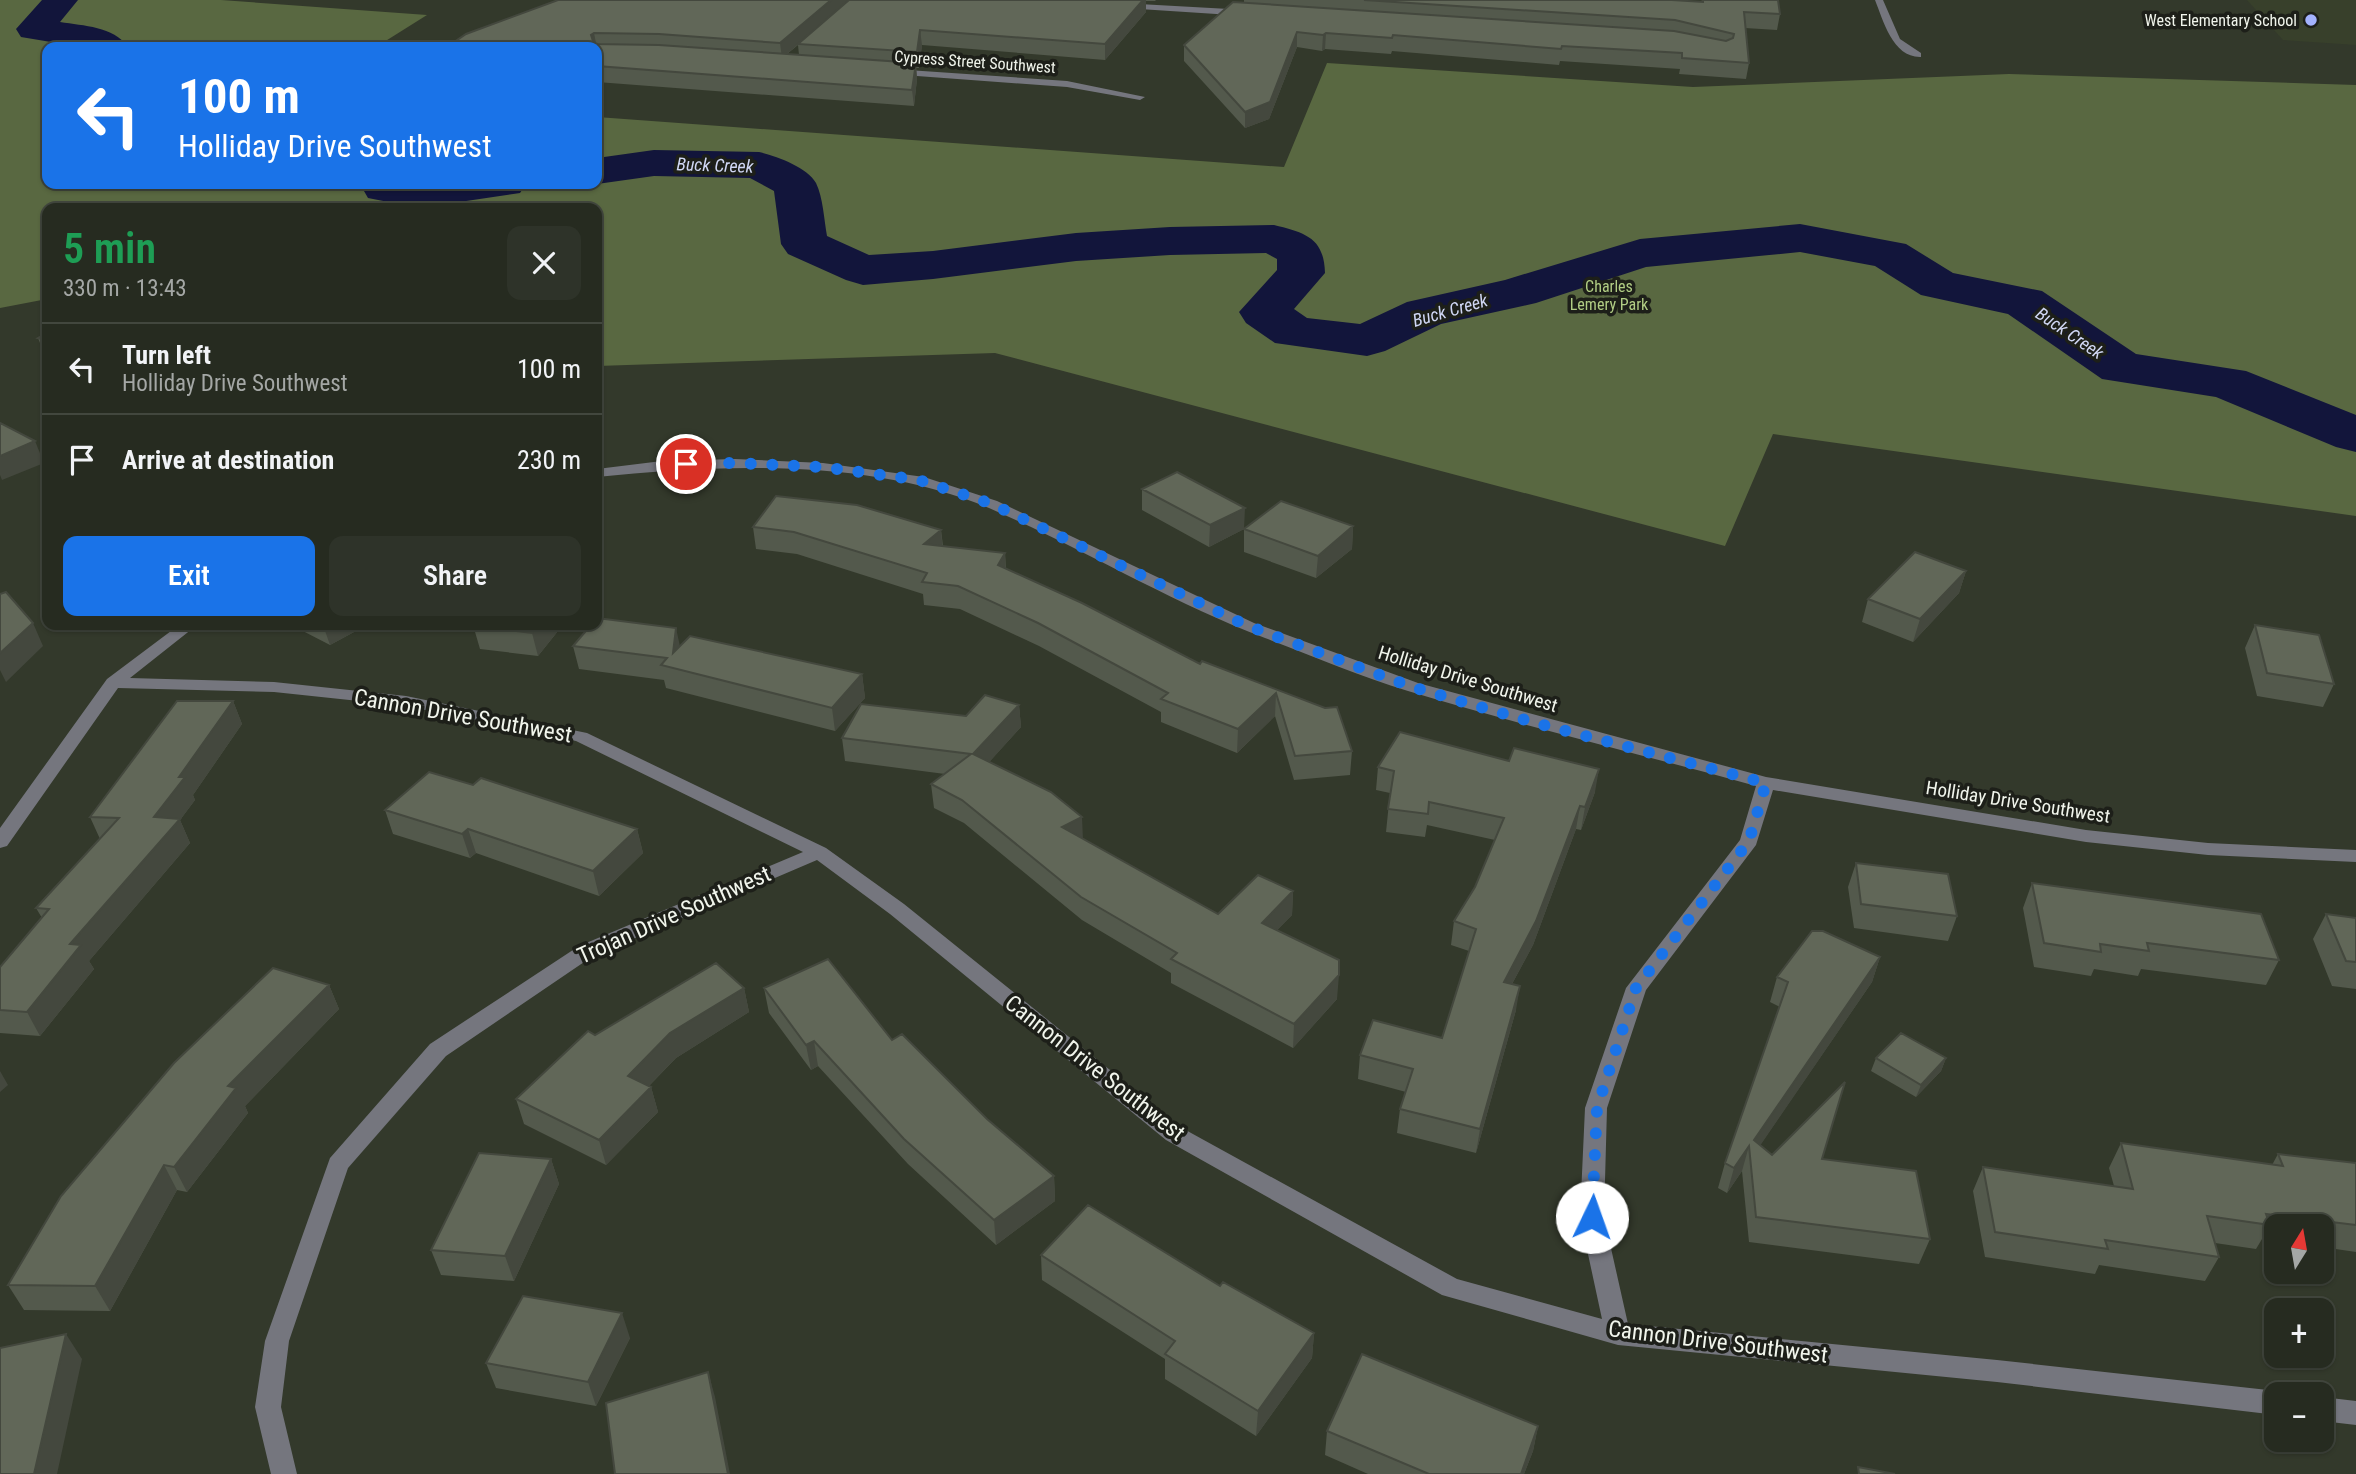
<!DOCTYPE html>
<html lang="en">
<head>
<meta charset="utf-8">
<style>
	body { margin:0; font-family:"Roboto Condensed",sans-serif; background:#2e3329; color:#f1f3f6; height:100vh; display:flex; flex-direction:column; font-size:26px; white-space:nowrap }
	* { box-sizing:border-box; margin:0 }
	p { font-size:23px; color:#a4a7a5 }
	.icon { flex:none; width:38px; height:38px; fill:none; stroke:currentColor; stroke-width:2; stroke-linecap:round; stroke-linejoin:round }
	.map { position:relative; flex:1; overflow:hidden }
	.side { position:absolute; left:42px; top:203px; width:560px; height:427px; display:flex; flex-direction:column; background:#262b20; border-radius:14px; box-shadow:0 2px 5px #0004,0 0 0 2px #42473e }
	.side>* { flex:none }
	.hud { position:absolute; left:42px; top:42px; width:560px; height:147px; border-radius:14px; box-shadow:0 2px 5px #0004,0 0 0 2px #42473e; background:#1a73e8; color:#fff; overflow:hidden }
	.needle { width:46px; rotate:11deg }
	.tools { position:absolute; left:2264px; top:1214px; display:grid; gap:14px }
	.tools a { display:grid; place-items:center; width:70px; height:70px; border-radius:14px; background:#262b20; box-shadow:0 2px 5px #0004,0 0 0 2px #42473e; font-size:35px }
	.pin { position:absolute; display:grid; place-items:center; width:60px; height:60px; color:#fff; margin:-30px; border:4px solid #fff; border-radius:50%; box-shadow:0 2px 7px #0007 }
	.me { position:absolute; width:77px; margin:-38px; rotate:3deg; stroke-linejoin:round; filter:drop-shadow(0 0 5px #0008) }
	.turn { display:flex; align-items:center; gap:24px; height:147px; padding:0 21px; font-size:32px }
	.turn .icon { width:91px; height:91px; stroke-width:2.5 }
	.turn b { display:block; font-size:49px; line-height:60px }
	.round { display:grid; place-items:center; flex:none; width:74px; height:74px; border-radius:14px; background:#2e3329 }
	.overview { display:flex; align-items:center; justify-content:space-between; height:119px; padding:0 21px }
	h1 { font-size:42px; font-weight:600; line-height:52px; color:#1e9e55 }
	.primary-button { display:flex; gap:14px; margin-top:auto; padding:14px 21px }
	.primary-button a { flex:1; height:80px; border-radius:14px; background:#1a73e8; color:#fff; font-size:28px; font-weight:600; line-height:80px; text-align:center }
	.primary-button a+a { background:#2e3329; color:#f1f3f6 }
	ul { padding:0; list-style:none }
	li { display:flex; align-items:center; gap:21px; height:91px; padding:0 21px; border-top:2px solid #42473e }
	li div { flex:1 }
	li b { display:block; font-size:26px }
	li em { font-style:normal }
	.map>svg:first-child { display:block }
</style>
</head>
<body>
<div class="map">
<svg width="2356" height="1474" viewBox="0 0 2356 1474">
	<rect width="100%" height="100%" fill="#33392b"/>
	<path fill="#38402b" d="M 2247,0 L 2356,0 L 2356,45 L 2283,40 Z"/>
	<path fill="#596841" d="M 0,0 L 221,0 L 427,15 L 376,47 L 47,47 L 47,184 L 597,184 L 597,117 L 1284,167 L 1327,63 L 1693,87 L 2009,74 L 2356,85 L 2356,516 L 1773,434 L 1725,546 L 995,353 L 597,366 L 597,208 L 47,208 L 47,299 L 0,308 Z"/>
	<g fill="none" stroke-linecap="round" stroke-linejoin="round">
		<path fill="#12153b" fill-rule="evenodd" d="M 42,0 L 78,0 L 60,22 C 84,26 113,26 128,47 L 81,47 L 21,37 L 16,29 Z
			M 654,150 L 759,152 C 776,156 807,167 816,183 C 823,197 824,220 827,236 L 869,255 L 933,251 L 1076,233 L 1170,227 L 1274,225 C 1306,233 1324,238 1325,273 L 1294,309 L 1307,318 L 1360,324 L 1407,302 L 1505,280 L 1640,239 L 1800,224 L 1906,244 L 1953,273 L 2042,291 L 2136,354 L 2246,371 L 2356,415 L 2356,452 L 2336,447 L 2216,397 L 2102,379 L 2008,314 L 1921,295 L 1875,266 L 1800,252 L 1646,267 L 1536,303 L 1441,324 L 1385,351 L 1367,356 L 1275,343 L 1246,323 L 1239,312 L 1277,270 L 1277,259 L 1266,253 L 1170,255 L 1076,261 L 933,279 L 863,285 L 846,280 L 788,254 L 781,244 L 774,191 L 750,178 L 654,176 L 597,184 L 596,184 L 597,158 Z
			M 360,184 L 526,184 L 520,193 L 419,208 L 368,198 Z"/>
		<path fill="#75767e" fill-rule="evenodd" d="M 1875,0 L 1883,0 L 1900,39 L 1921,53 L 1921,57 C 1893,58 1883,20 1875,0 Z
			M 1121,3 L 1247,10 L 1251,13 L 1247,16 L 1124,8 Z
			M 893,69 L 1067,81 L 1145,97 L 1140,100 L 1067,87 L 890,74 L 888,72 Z
			M 735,459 L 823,463 L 924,477 L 997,501 L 1254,623 L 1418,683 L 1766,777 L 2086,830 L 2208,843 L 2356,850 L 2356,862 L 2208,855 L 2086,842 L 1773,790 L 1756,845 L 1646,990 L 1607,1108 L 1604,1217 L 1628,1324 L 1997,1360 L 2277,1391 L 2286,1395 L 2277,1395 L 2277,1415 L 1997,1382 L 1618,1345 L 1442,1295 L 1166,1140 L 890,914 L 817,860 L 593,956 L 446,1056 L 348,1168 L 289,1341 L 281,1407 L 297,1474 L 271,1474 L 255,1407 L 265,1341 L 330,1158 L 430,1044 L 579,946 L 803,852 L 576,741 L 406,706 L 274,692 L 118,688 L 7,846 L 0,848 L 0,828 L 107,679 L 179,625 L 197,625 L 130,678 L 274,682 L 406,696 L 587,733 L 826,848 L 904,904 L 1182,1128 L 1457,1279 L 1602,1319 L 1580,1217 L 1585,1108 L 1626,988 L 1740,840 L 1756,786 C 1640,754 1523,726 1408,691 C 1360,676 1312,656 1265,638 C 1170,602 1082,548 989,508 C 871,458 721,464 597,477 L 597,469 L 662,461 Z
			M 2322,1397 L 2356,1401 L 2356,1425 L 2322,1421 Z"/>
	</g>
	<path fill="#53594c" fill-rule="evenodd" d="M 558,0 L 1156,0 L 1155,1 L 1146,1 L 1146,12 L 1105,60 L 922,45 L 919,68 L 916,68 L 917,79 L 914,106 L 597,82 L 597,47 ZM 798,45 L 799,55 L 787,54 Z
		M 1244,0 L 1672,0 L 1701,2 L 1702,0 L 1778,0 L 1780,14 L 1777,30 L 1745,28 L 1749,63 L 1746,79 L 1679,74 L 1680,69 L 1560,61 L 1559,65 L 1392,51 L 1391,54 L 1325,49 L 1322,51 L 1297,47 L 1269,119 L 1245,128 L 1184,61 L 1184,45 L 1244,3 Z
		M 47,333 L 47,359 L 46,358 L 38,338 Z
		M 1142,489 L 1244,529 L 1209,547 L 1142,510 Z
		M 1353,526 L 1352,549 L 1316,578 L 1244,552 L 1244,529 Z
		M 753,527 L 941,530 L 943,546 L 1005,553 L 1006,569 L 1200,664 L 1325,708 L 1352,751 L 1350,775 L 1294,780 L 1275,716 L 1237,753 L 1161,722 L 1161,712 L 1039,646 L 960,609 L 924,605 L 923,594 L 797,554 L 756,549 Z
		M 1966,571 L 1959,593 L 1913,642 L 1862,622 L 1868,599 Z
		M 295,625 L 367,625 L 330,645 L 297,628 Z
		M 473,625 L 562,625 L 562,626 L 538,656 L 480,649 Z
		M 2255,625 L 2334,684 L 2323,707 L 2257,696 L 2245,648 Z
		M 573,646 L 680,646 L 862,674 L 865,698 L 835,731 L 666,688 L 664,680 L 579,669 Z
		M 233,701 L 242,724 L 193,795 L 195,800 L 180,820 L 190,843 L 89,961 L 94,969 L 40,1036 L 0,1033 L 0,967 L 42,918 L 36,908 L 100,839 L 90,817 Z
		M 1019,705 L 1021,727 L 989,762 L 1083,839 L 1218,914 L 1293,891 L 1292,915 L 1277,930 L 1337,999 L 1293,1048 L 1171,983 L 1171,973 L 1082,920 L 964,823 L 934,808 L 931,784 L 945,774 L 845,761 L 842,738 L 966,716 Z
		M 1378,767 L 1595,792 L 1581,830 L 1576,829 L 1533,945 L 1512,984 L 1516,1010 L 1476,1153 L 1397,1133 L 1400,1109 L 1406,1092 L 1358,1079 L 1360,1055 L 1442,1038 L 1469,951 L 1451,945 L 1454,921 L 1475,887 L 1495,840 L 1427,825 L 1425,837 L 1386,832 L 1390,793 L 1376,790 Z
		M 385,810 L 637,829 L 643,853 L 599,896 L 476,853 L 470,858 L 393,834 Z
		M 1856,863 L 1957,916 L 1948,941 L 1854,928 L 1848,887 Z
		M 2032,883 L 2279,960 L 2266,985 L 2141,969 L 2138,976 L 2094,969 L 2091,976 L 2034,967 L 2023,908 Z
		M 2326,914 L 2356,918 L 2356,989 L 2332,986 L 2313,939 Z
		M 1880,957 L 1872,982 L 1760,1145 L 1772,1155 L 1822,1159 L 1930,1239 L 1919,1264 L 1749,1242 L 1742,1171 L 1727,1193 L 1718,1188 L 1725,1163 L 1780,1007 L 1770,1002 L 1777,977 Z
		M 329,985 L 339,1009 L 245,1106 L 248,1113 L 187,1192 L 177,1190 L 110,1311 L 24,1310 L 8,1285 Z
		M 744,988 L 749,1012 L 676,1058 L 649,1086 L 651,1087 L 658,1112 L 606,1165 L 524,1124 L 516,1099 L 595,1035 Z
		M 764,988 L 892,1040 L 1054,1176 L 1055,1201 L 996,1245 L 908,1164 L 818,1066 L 811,1070 L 769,1013 Z
		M 1876,1058 L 1946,1058 L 1941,1071 L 1916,1097 L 1871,1071 Z
		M 2121,1143 L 2272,1165 L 2278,1154 L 2356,1163 L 2356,1252 L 2322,1247 L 2322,1227 L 2277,1227 L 2277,1241 L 2262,1239 L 2256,1249 L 2215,1243 L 2219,1257 L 2205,1281 L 2099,1265 L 2095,1274 L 1985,1257 L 1973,1191 L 1983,1167 L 2114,1186 L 2109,1168 Z
		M 551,1159 L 559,1184 L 514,1281 L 441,1275 L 431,1250 Z
		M 1041,1255 L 1220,1286 L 1314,1333 L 1312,1358 L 1256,1436 L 1165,1379 L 1165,1359 L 1042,1280 Z
		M 630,1338 L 596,1406 L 496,1388 L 486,1363 Z
		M 1538,1426 L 1533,1451 L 1524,1474 L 1368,1474 L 1325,1455 L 1327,1431 Z"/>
	<path fill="#44483e" d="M 831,0 L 851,0 L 782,58 L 780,43 Z
		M 1143,0 L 1146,0 L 1146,12 L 1105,60 L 1105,44 Z
		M 920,30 L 922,45 L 919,68 L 917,52 Z
		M 1297,32 L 1297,47 L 1269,119 L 1245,128 L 1245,112 Z
		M 594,33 L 597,48 L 594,47 L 591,35 Z
		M 1326,33 L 1325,49 L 1322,51 L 1323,35 Z
		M 916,63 L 917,79 L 914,106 L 912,90 Z
		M 35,441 L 44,463 L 2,480 L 0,475 L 0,456 Z
		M 1245,508 L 1244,529 L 1209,547 L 1210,525 Z
		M 1353,526 L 1352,549 L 1316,578 L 1318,556 Z
		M 941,530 L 943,552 L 924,544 Z
		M 1005,553 L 1006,575 L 998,565 Z
		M 1966,571 L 1959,593 L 1913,642 L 1920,619 Z
		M 33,623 L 43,646 L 6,682 L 0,670 L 0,653 Z
		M 323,625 L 367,625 L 330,645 Z
		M 539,625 L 562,625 L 562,626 L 538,656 L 532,633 Z
		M 676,628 L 681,651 L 673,653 Z
		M 862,674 L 865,698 L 835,731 L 832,708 Z
		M 1276,693 L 1275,716 L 1237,753 L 1238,729 Z
		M 233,701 L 242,724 L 193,795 L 195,800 L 180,820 L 190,843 L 89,961 L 94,969 L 40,1036 L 27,1012 L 154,817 L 179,777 Z
		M 1019,705 L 1021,727 L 975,778 L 973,754 Z
		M 1599,769 L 1595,792 L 1581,830 L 1585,807 Z
		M 1580,806 L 1576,829 L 1533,945 L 1500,1006 L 1504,982 Z
		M 1082,817 L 1083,840 L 1062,827 Z
		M 468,829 L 476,853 L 470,858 L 462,834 Z
		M 637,829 L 643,853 L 599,896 L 593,871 Z
		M 1293,891 L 1292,915 L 1261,947 L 1262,923 Z
		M 1880,957 L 1872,982 L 1751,1159 L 1754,1140 Z
		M 1339,975 L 1337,999 L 1293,1048 L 1294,1024 Z
		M 329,985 L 339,1009 L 245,1106 L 248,1113 L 187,1192 L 174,1167 L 228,1086 Z
		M 1520,986 L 1516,1010 L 1476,1153 L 1480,1129 Z
		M 744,988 L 749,1012 L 676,1058 L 634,1101 L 628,1076 L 670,1033 Z
		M 814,1041 L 818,1066 L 811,1070 L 806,1045 Z
		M 1946,1058 L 1941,1071 L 1916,1097 L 1921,1085 Z
		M 0,1071 L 8,1085 L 0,1092 Z
		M 651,1087 L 658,1112 L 606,1165 L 599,1140 Z
		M 1749,1146 L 1742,1171 L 1727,1193 L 1734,1168 Z
		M 551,1159 L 559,1184 L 514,1281 L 505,1256 Z
		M 164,1165 L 177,1190 L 110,1311 L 95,1286 Z
		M 1054,1176 L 1055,1201 L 996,1245 L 994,1220 Z
		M 622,1313 L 630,1338 L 596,1406 L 588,1382 Z
		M 1314,1333 L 1312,1358 L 1256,1436 L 1258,1411 Z
		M 66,1334 L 82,1359 L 57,1474 L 34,1474 Z
		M 708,1372 L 715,1397 L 730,1474 L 728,1474 Z
		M 1538,1426 L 1533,1451 L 1524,1474 L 1521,1474 Z"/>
	<path fill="#616758" stroke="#44483e" stroke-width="2" d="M 558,0 L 831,0 L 780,43 L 659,34 L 594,33 L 591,35 L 594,44 L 659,45 L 916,63 L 912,90 L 597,66 L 597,47 L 447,47 L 466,34 Z
		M 849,0 L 1143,0 L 1105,44 L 920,30 L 917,52 L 798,44 Z
		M 1364,0 L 1672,0 L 1703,2 L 1703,0 L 1778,0 L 1780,14 L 1744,12 L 1749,63 L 1682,58 L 1682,53 L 1562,46 L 1561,49 L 1393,35 L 1392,38 L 1326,33 L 1323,35 L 1297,32 L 1270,102 L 1245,112 L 1184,45 L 1233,2 L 1674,31 L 1726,41 L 1733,38 L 1734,34 L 1675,20 Z
		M 47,333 L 47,340 L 38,338 Z
		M 0,423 L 35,441 L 0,456 Z
		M 1177,472 L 1245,508 L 1210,525 L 1142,489 Z
		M 776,496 L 857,505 L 941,530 L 924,544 L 1005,553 L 998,565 L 1082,603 L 1200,664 L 1202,661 L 1325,708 L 1337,707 L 1352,751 L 1295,756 L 1276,693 L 1238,729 L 1161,699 L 1168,693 L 1038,623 L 958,586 L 922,582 L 927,573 L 794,532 L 753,527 Z
		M 1281,501 L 1353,526 L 1318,556 L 1244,529 Z
		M 1915,552 L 1966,571 L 1920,619 L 1868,599 Z
		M 6,592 L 33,623 L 0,653 L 0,594 Z
		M 597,618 L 676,628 L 673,653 L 690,636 L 862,674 L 832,708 L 661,665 L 667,658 L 573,646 L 591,625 L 597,625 Z
		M 473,625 L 539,625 L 532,633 L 474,626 Z
		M 2255,625 L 2319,635 L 2334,684 L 2267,673 Z
		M 985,695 L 1019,705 L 973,754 L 1051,792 L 1082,817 L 1062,827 L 1218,914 L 1258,875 L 1293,891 L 1262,923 L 1339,960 L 1339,975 L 1294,1024 L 1171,959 L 1177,953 L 1081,897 L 962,800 L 931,784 L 971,754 L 842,738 L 861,704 L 966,716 Z
		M 177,701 L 233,701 L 179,777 L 185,777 L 154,817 L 180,819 L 70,944 L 81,945 L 27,1012 L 0,1010 L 0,967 L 49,909 L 36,908 L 119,818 L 90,817 Z
		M 1400,732 L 1509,761 L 1514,748 L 1599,769 L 1585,807 L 1580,806 L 1536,921 L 1504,982 L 1520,986 L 1480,1129 L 1400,1109 L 1413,1069 L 1360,1055 L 1373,1020 L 1442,1038 L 1476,929 L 1454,921 L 1475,887 L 1504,818 L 1429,802 L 1428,814 L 1388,809 L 1394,771 L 1378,767 Z
		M 429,772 L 473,785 L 481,778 L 637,829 L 593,871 L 468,829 L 462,834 L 385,810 Z
		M 1856,863 L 1948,874 L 1957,916 L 1861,904 Z
		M 2032,883 L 2261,914 L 2279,960 L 2147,943 L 2149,951 L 2100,944 L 2101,952 L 2044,943 Z
		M 2326,914 L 2356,918 L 2356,962 L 2346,961 Z
		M 1812,931 L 1823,931 L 1880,957 L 1754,1140 L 1772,1155 L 1845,1082 L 1822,1159 L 1916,1171 L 1930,1239 L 1756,1217 L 1749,1146 L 1734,1168 L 1725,1163 L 1788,982 L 1777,977 Z
		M 828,959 L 892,1040 L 902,1034 L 987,1119 L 1054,1176 L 994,1220 L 904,1139 L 814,1041 L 806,1045 L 764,988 Z
		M 716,963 L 744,988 L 670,1033 L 628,1076 L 651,1087 L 599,1140 L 516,1099 L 588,1031 L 595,1035 Z
		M 273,968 L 329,985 L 228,1086 L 236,1088 L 174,1167 L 164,1165 L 95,1286 L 8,1285 L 61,1196 L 174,1063 Z
		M 1901,1033 L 1946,1058 L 1921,1085 L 1876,1058 Z
		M 2121,1143 L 2283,1166 L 2278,1154 L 2356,1163 L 2356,1225 L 2266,1214 L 2270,1225 L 2207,1216 L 2219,1257 L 2105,1240 L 2108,1249 L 1995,1232 L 1983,1167 L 2133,1189 Z
		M 479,1153 L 551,1159 L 505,1256 L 431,1250 Z
		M 1088,1205 L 1220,1286 L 1223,1282 L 1314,1333 L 1258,1411 L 1165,1354 L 1175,1341 L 1041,1255 Z
		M 523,1296 L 622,1313 L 588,1382 L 486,1363 Z
		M 66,1334 L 34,1474 L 0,1474 L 0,1348 Z
		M 1362,1354 L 1538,1426 L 1521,1474 L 1429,1474 L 1327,1431 Z
		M 708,1372 L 728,1474 L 615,1474 L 606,1403 Z
		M 1858,1467 L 1895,1474 L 1859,1474 Z"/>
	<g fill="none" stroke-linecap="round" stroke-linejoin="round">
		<path stroke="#1a73e8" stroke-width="12" stroke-dasharray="0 21.6" d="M 686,464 L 735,463 L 823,467 L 919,480 L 992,504 L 1248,626 L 1412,687 L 1532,722 L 1766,783 L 1749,841 L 1636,988 L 1597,1108 L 1592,1217"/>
	</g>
	<circle fill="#a3b2fd" stroke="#1d1f19" stroke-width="2.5" cx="2311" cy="20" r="7"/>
	<g text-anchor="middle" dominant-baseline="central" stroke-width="7" stroke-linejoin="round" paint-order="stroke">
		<g font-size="16" fill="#f1f5ec" stroke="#1d1f19" text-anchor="end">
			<text x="2297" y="20">West Elementary School</text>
		</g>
		<g font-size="16" fill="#f1f5ec" stroke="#1d1f19">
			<text transform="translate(975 62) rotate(4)">Cypress Street Southwest</text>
		</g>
		<g font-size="16" fill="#b1cd84" stroke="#1d1f19">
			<text x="1609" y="286">Charles<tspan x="1609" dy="18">Lemery Park</tspan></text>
		</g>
		<g font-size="18" font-style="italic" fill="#d0d7f4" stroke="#1d1f19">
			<text transform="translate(715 165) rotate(2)">Buck Creek</text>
			<text transform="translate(1450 310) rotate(-16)">Buck Creek</text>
			<text transform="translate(2070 333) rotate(34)">Buck Creek</text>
		</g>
		<g font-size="19" fill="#f1f5ec" stroke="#1d1f19">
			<text transform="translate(1468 679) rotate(17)">Holliday Drive Southwest</text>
			<text transform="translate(2018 802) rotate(9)">Holliday Drive Southwest</text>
		</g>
		<g font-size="23" fill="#f1f5ec" stroke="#1d1f19">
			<text transform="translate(463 716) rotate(10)">Cannon Drive Southwest</text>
			<text transform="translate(674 915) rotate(-24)">Trojan Drive Southwest</text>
			<text transform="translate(1095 1068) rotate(38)">Cannon Drive Southwest</text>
			<text transform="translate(1718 1342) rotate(7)">Cannon Drive Southwest</text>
		</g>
	</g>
</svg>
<div class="tools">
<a><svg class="needle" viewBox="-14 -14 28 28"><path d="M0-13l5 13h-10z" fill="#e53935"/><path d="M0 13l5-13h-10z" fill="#a4a7a5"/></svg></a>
<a>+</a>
<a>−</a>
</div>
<div class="pin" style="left:686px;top:464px;background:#d93025"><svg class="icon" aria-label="arrive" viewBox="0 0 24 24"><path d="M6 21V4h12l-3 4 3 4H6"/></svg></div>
<svg class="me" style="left:1592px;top:1217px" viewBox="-20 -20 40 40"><circle r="19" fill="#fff"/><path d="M0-13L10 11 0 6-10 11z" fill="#1a73e8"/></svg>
<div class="hud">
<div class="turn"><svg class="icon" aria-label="left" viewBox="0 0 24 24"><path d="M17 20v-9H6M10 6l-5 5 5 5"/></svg><div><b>100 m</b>Holliday Drive Southwest</div></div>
</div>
<section class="side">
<div class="overview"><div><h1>5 min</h1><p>330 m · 13:43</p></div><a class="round"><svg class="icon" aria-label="close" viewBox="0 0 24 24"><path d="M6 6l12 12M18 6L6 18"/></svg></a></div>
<ul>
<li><svg class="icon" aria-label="left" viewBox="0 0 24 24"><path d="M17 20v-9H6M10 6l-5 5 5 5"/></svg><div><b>Turn left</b><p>Holliday Drive Southwest</p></div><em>100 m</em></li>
<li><svg class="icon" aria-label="arrive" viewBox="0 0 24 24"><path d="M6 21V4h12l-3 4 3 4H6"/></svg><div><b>Arrive at destination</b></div><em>230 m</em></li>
</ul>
<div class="primary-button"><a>Exit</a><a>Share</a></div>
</section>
</div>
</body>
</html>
